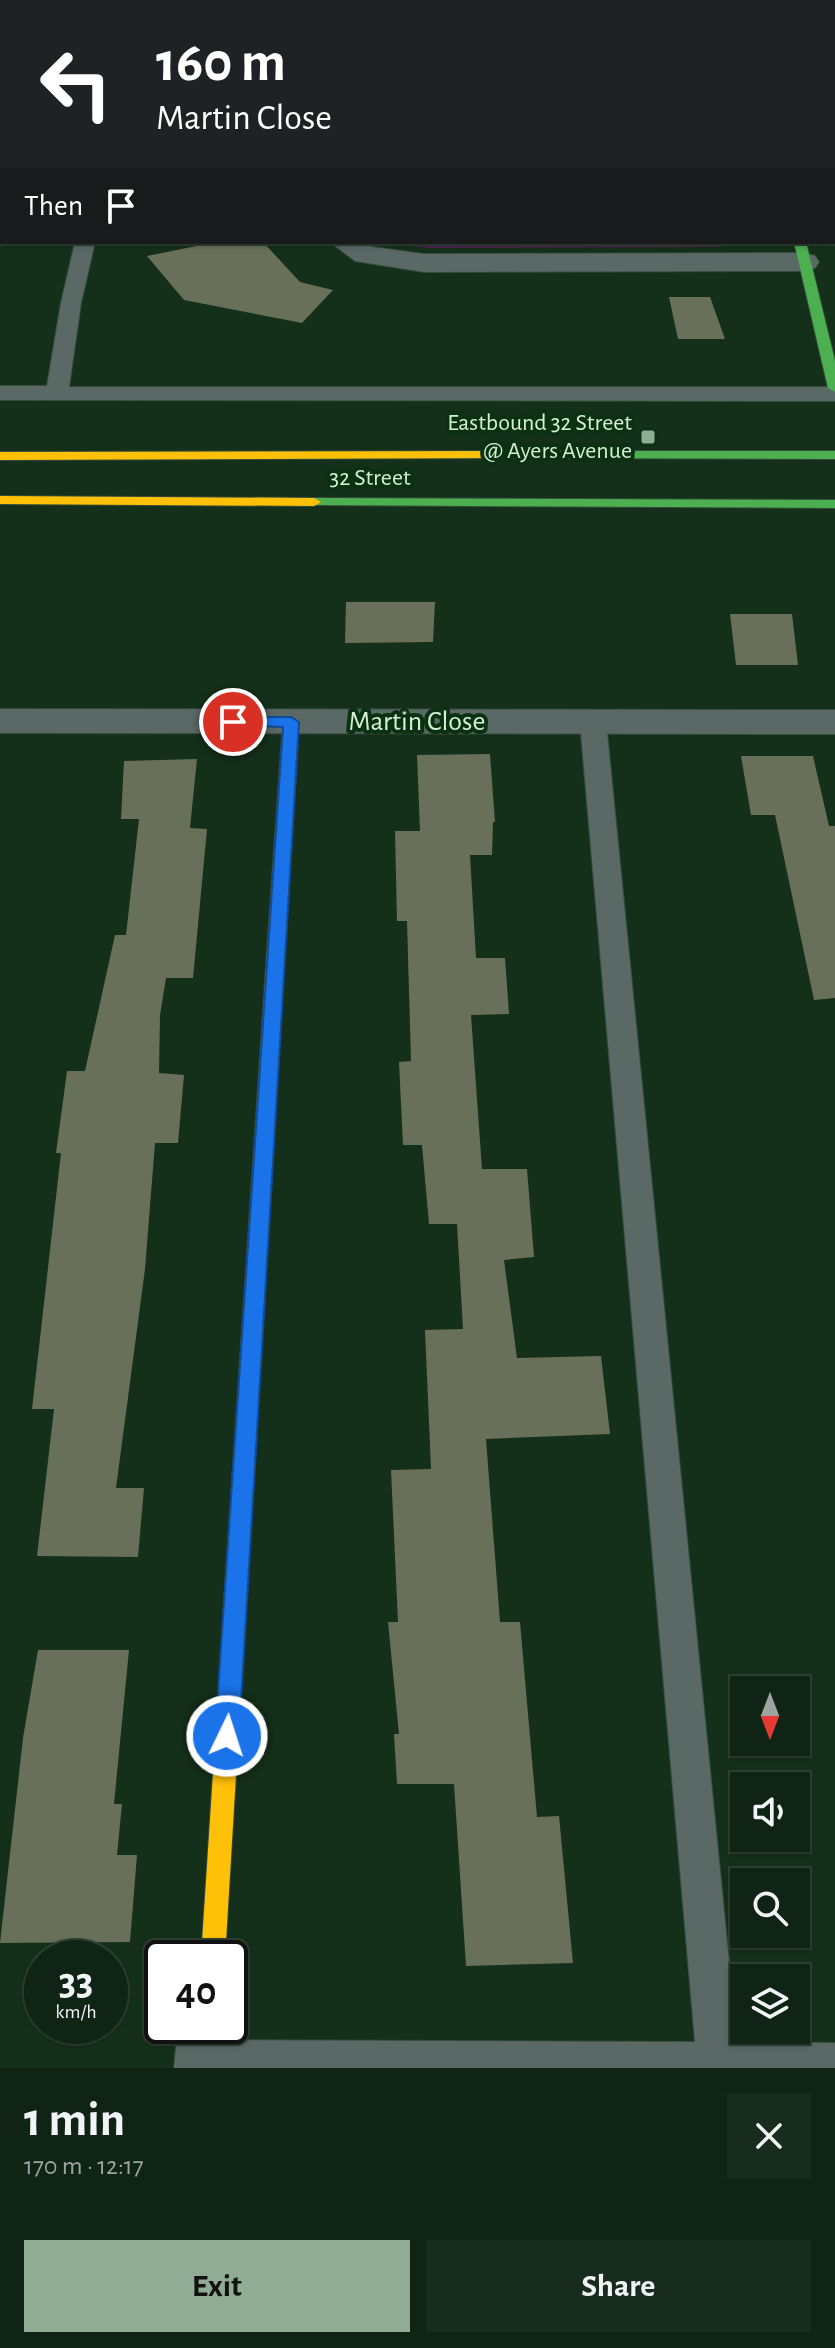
<!DOCTYPE html>
<html lang="en">
<head>
<meta charset="utf-8">
<style>
	body { margin:0; font-family:"Alegreya Sans",sans-serif; background:#182c1d; color:#f1f3f6; height:100vh; display:flex; flex-direction:column; font-size:30px; white-space:nowrap }
	* { box-sizing:border-box; margin:0 }
	p { font-size:26px; color:#9ba4a0 }
	.icon { flex:none; width:44px; height:44px; fill:none; stroke:currentColor; stroke-width:2; stroke-linecap:round; stroke-linejoin:round }
	.map { position:relative; height:2068px; overflow:hidden }
	.panel { display:flex; flex-direction:column; background:#0f2414; flex:1 }
	.panel>* { flex:none }
	.banner { position:absolute; left:0px; top:0px; width:836px; height:244px; box-shadow:0 2px 6px #0004,0 0 0 2px #2f4134; background:#202124; color:#fff; overflow:hidden }
	.needle { width:52px; rotate:180deg }
	.fabs { position:absolute; left:730px; top:1676px; display:grid; gap:16px }
	.fabs a { display:grid; place-items:center; width:80px; height:80px; border-radius:0px; background:#0f2414; box-shadow:0 2px 6px #0004,0 0 0 2px #2f4134; font-size:40px }
	.speed { position:absolute; left:24px; top:1940px; display:flex; gap:16px; font-size:40px; font-weight:700; text-align:center }
	.speed>* { display:grid; place-content:center; width:104px; height:104px; border-radius:50%; background:#0f2414; box-shadow:0 2px 6px #0004,0 0 0 2px #2f4134; line-height:1 }
	.speed small { font-size:20px; font-weight:400 }
	.speed .limit { border:4px solid #111; border-radius:12px; background:#fff; color:#111 }
	.pin { position:absolute; display:grid; place-items:center; width:68px; height:68px; color:#fff; margin:-34px; border:4px solid #fff; border-radius:50%; box-shadow:0 2px 8px #0007 }
	.me { position:absolute; width:88px; margin:-44px; rotate:4deg; stroke-linejoin:round; filter:drop-shadow(0 0 6px #0008) }
	.turn { display:flex; align-items:center; gap:28px; height:168px; padding:0 24px; font-size:36px }
	.turn .icon { width:104px; height:104px; stroke-width:2.5 }
	.turn b { display:block; font-size:56px; line-height:68px }
	.then { display:flex; align-items:center; height:76px; padding:0 24px; background:#0003; gap:16px; font-size:30px }
	.round { display:grid; place-items:center; flex:none; width:84px; height:84px; border-radius:0px; background:#182c1d }
	.headline { display:flex; align-items:center; justify-content:space-between; height:136px; padding:0 24px }
	h1 { font-size:48px; font-weight:700; line-height:60px }
	.button { display:flex; gap:16px; margin-top:auto; padding:16px 24px }
	.button a { flex:1; height:92px; border-radius:0px; background:#91ac94; color:#111; font-size:32px; font-weight:700; line-height:92px; text-align:center }
	.button a+a { background:#182c1d; color:#f1f3f6 }
	.map>svg:first-child { display:block }
</style>
</head>
<body>
<div class="map">
<svg width="835" height="2068" viewBox="0 0 835 2068">
	<rect width="100%" height="100%" fill="#14301a"/>
	<path fill="#512453" d="M 376,242 L 745,242 L 717,247 L 429,248 Z"/>
	<path fill="#69705a" d="M 216,242 L 263,242 L 300,282 L 333,290 L 302,323 L 184,300 L 147,256 Z
		M 669,297 L 710,297 L 725,339 L 678,339 Z
		M 346,602 L 435,602 L 433,642 L 345,643 Z
		M 730,614 L 792,614 L 798,665 L 736,665 Z
		M 490,754 L 495,822 L 493,822 L 492,855 L 470,855 L 476,958 L 505,958 L 509,1014 L 471,1015 L 482,1169 L 527,1169 L 534,1257 L 504,1260 L 517,1358 L 601,1356 L 610,1434 L 486,1439 L 500,1622 L 520,1622 L 537,1817 L 559,1816 L 573,1963 L 466,1966 L 454,1784 L 397,1784 L 394,1734 L 399,1734 L 388,1622 L 398,1622 L 391,1470 L 431,1469 L 425,1330 L 463,1329 L 457,1224 L 429,1224 L 422,1145 L 403,1145 L 399,1062 L 411,1061 L 407,921 L 397,921 L 395,831 L 420,831 L 417,755 Z
		M 741,756 L 813,756 L 829,826 L 835,826 L 835,998 L 814,1000 L 775,815 L 751,815 Z
		M 197,759 L 190,828 L 207,829 L 193,978 L 166,978 L 160,1015 L 159,1073 L 184,1075 L 178,1143 L 155,1143 L 145,1269 L 116,1488 L 144,1488 L 138,1557 L 37,1556 L 54,1409 L 32,1409 L 61,1153 L 56,1153 L 67,1071 L 85,1071 L 115,935 L 126,935 L 139,819 L 121,819 L 124,761 Z
		M 38,1650 L 129,1650 L 114,1804 L 122,1804 L 117,1855 L 137,1855 L 130,1942 L 0,1943 L 23,1738 Z"/>
	<g fill="none" stroke-linecap="round" stroke-linejoin="round">
		<defs>
			<path id="lane" d="M 132,0 L 148,0 L 148,2 L 132,2 Z
				M 75,242 L 95,242 L 81,303 L 69,387 L 835,387 L 835,401 L 0,400 L 0,386 L 47,386 L 61,303 Z
				M 593,714 L 602,716 L 606,722 L 737,2042 L 835,2043 L 835,2068 L 188,2068 L 186,2061 L 192,2046 L 207,2040 L 695,2042 L 580,722 L 584,716 Z"/>
			<path id="street" d="M 330,242 L 365,242 L 373,247 L 424,254 L 804,253 L 815,256 L 819,262 L 815,268 L 804,271 L 424,272 L 355,261 Z
				M 0,709 L 835,710 L 835,734 L 0,733 Z
				M 231,2004 L 240,2026 L 238,2068 L 174,2068 L 178,2026 L 230,2026 Z"/>
			<path id="fast" d="M 794,242 L 806,242 L 835,361 L 835,392 L 828,388 Z
				M 530,451 L 835,451 L 835,459 L 525,458 L 525,452 Z
				M 314,498 L 835,500 L 835,508 L 309,505 L 309,499 Z
				M 276,946 L 285,952 L 249,1558 L 246,1565 L 238,1567 L 230,1565 L 227,1558 L 267,952 Z"/>
			<path id="slow" d="M 530,451 L 535,452 L 535,458 L 0,460 L 0,452 Z
				M 0,496 L 314,498 L 321,502 L 314,506 L 0,504 Z
				M 238,1549 L 246,1551 L 249,1558 L 225,1958 L 201,1958 L 227,1558 L 230,1551 Z"/>
			<path id="jam" d="M 291,717 L 299,722 L 285,952 L 276,958 L 267,952 L 283,722 Z"/>
		</defs>
		<use href="#lane" stroke="#354c3a" stroke-width="2"/>
		<use href="#street" stroke="#354c3a" stroke-width="2"/>
		<use href="#fast" stroke="#354c3a" stroke-width="2"/>
		<use href="#slow" stroke="#354c3a" stroke-width="2"/>
		<use href="#jam" stroke="#354c3a" stroke-width="2"/>
		<use href="#lane" fill="#5a6866" fill-rule="evenodd"/>
		<use href="#street" fill="#5a6866" fill-rule="evenodd"/>
		<use href="#fast" fill="#4caf50" fill-rule="evenodd"/>
		<use href="#slow" fill="#ffc107" fill-rule="evenodd"/>
		<use href="#jam" fill="#c62828" fill-rule="evenodd"/>
	</g>
	<path fill="#1a73e8" stroke="#114b97" stroke-width="2" d="M 233,717 L 291,717 L 299,722 L 239,1736 L 236,1743 L 227,1746 L 219,1743 L 215,1736 L 283,727 L 227,725 L 227,718 Z"/>
	<rect fill="#91ac94" stroke="#0a3111" stroke-width="3" x="640" y="429" width="16" height="16" rx="4"/>
	<g text-anchor="middle" dominant-baseline="central" stroke-width="8" stroke-linejoin="round" paint-order="stroke">
		<g font-size="24" fill="#d4efd5" stroke="#0a3111" text-anchor="end">
			<text x="632" y="423">Eastbound 32 Street<tspan x="632" dy="28">@ Ayers Avenue</tspan></text>
		</g>
		<g font-size="24" fill="#d4efd5" stroke="#0a3111">
			<text x="370" y="478">32 Street</text>
		</g>
		<g font-size="28" fill="#d4efd5" stroke="#0a3111">
			<text x="417" y="722">Martin Close</text>
		</g>
	</g>
</svg>
<div class="fabs">
<a><svg class="needle" viewBox="-14 -14 28 28"><path d="M0-13l5 13h-10z" fill="#e53935"/><path d="M0 13l5-13h-10z" fill="#9ba4a0"/></svg></a>
<a><svg class="icon" aria-label="sound" viewBox="0 0 24 24"><path d="M4 9h4l5-4v14l-5-4H4zM17 9q2 3 0 6"/></svg></a>
<a><svg class="icon" aria-label="search" viewBox="0 0 24 24"><circle cx="10" cy="10" r="6"/><path d="M15 15l6 6"/></svg></a>
<a><svg class="icon" aria-label="layers" viewBox="0 0 24 24"><path d="M12 4l9 5-9 5-9-5zM3 14l9 5 9-5"/></svg></a>
</div>
<div class="speed"><div>33<small>km/h</small></div><div class="limit">40</div></div>
<div class="pin" style="left:233px;top:722px;background:#d93025"><svg class="icon" aria-label="arrive" viewBox="0 0 24 24"><path d="M6 21V4h12l-3 4 3 4H6"/></svg></div>
<svg class="me" style="left:227px;top:1736px" viewBox="-20 -20 40 40"><circle r="17" fill="#1a73e8" stroke="#fff" stroke-width="3"/><path d="M0-11L8 9 0 5-8 9z" fill="#fff"/></svg>
<div class="banner">
<div class="turn"><svg class="icon" aria-label="left" viewBox="0 0 24 24"><path d="M17 20v-9H6M10 6l-5 5 5 5"/></svg><div><b>160 m</b>Martin Close</div></div>
<div class="then">Then<svg class="icon" aria-label="arrive" viewBox="0 0 24 24"><path d="M6 21V4h12l-3 4 3 4H6"/></svg></div>
</div>
</div>
<section class="panel">
<div class="headline"><div><h1>1 min</h1><p>170 m · 12:17</p></div><a class="round"><svg class="icon" aria-label="close" viewBox="0 0 24 24"><path d="M6 6l12 12M18 6L6 18"/></svg></a></div>
<div class="button"><a>Exit</a><a>Share</a></div>
</section>
</body>
</html>
